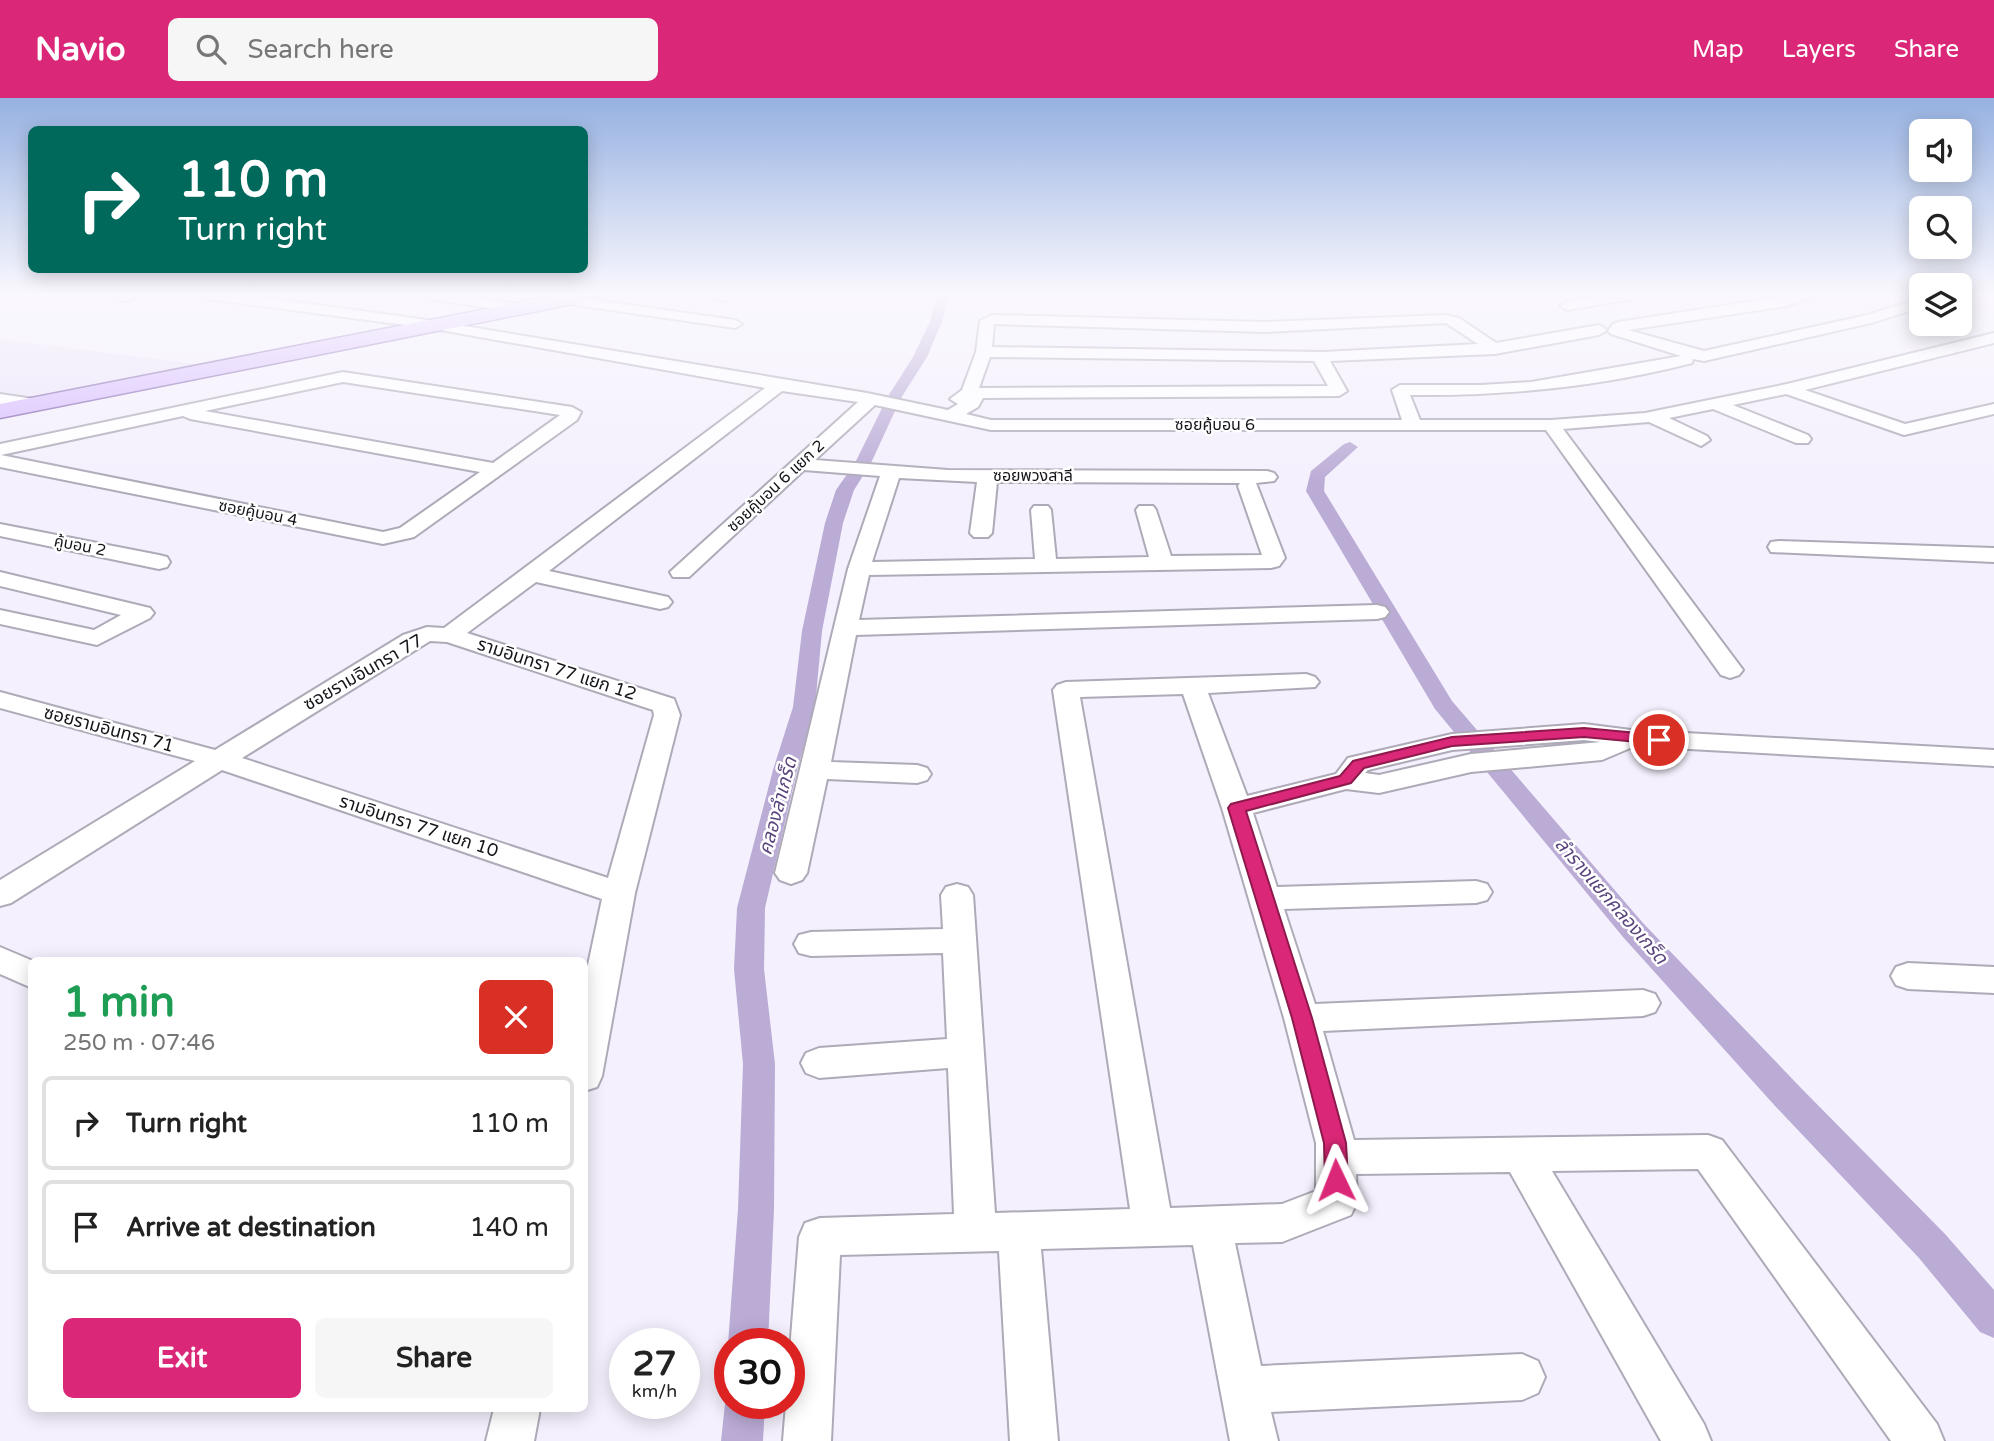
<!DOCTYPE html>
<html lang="en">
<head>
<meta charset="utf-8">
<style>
	body { margin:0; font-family:"Varela Round","Noto Sans Thai",sans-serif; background:#f6f6f6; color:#222; height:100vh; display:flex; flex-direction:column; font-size:26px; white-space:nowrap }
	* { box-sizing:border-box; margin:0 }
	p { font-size:23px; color:#767676 }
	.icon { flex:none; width:38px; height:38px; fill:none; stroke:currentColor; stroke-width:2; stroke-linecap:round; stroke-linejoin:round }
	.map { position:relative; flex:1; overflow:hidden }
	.details { position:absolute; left:28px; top:859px; width:560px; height:455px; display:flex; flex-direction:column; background:#fff; border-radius:10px; box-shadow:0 4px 18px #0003 }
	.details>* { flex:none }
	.guide { position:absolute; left:28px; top:28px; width:560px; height:147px; border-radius:10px; box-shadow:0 4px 18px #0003; background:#00695c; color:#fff; overflow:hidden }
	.tools { position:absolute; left:1909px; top:21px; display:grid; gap:14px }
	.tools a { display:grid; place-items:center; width:63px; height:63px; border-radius:10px; background:#fff; box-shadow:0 4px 18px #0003; font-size:35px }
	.speed { position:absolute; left:609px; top:1230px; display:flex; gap:14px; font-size:35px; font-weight:700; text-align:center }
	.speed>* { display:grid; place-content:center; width:91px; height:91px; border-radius:50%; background:#fff; box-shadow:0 4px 18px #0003; line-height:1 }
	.speed small { font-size:18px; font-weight:400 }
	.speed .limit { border:10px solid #d22; background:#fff; color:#111 }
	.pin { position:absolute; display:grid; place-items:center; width:60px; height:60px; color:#fff; margin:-30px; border:4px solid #fff; border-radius:50%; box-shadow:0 2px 7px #0007 }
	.me { position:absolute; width:77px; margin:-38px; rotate:358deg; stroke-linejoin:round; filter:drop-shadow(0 0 5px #0008) }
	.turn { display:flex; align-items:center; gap:24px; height:147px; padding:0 35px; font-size:32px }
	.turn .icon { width:91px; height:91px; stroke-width:2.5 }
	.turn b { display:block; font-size:49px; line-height:60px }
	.round { display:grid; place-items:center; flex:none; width:74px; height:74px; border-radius:10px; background:#f6f6f6 }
	.summary { display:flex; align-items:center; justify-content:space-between; height:119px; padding:0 35px }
	h1 { font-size:42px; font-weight:700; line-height:52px; color:#1e9e55 }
	.action { display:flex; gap:14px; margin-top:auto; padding:14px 35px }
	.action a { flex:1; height:80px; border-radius:10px; background:#db2777; color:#fff; font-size:28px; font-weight:700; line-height:80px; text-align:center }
	.action a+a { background:#f6f6f6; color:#222 }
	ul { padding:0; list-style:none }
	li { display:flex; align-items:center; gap:21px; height:94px; margin:0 14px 10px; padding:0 21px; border:4px solid #e0e0e0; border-radius:10px }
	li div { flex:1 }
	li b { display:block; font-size:26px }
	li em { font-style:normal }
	header { display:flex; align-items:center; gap:42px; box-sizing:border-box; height:98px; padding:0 35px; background:#db2777; color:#fff }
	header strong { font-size:33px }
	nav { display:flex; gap:38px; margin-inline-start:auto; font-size:24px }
	.search { width:490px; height:63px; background:#f6f6f6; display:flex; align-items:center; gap:18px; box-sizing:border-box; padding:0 24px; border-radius:10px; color:#767676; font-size:26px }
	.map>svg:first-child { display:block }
</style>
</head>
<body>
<header>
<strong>Navio</strong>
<div class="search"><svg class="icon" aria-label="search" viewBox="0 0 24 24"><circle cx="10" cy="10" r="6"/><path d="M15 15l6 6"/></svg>Search here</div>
<nav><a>Map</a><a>Layers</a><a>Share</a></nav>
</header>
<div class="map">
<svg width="1994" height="1343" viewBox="0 0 1994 1343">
	<rect width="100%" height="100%" fill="#f4f0fd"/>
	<path fill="#ebe4f8" d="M 0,241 L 196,266 L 0,304 Z"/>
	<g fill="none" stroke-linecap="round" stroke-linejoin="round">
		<path fill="#bbacd6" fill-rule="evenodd" d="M 936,197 L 948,197 L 943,221 L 927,259 L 901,300 L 871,365 L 854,392 L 843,425 L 822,533 L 815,609 L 797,672 L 765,810 L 764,871 L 775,966 L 774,1111 L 768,1246 L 730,1246 L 730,1249 L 728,1246 L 738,1111 L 743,966 L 734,871 L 737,810 L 773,672 L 793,609 L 802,533 L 825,425 L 836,392 L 855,365 L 887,300 L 913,259 L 931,221 Z
			M 1350,344 L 1358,349 L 1325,379 L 1324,393 L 1452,603 L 1643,825 L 1800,989 L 1945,1136 L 1994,1192 L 1994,1240 L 1980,1234 L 1919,1160 L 1776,1009 L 1623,839 L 1435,611 L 1306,393 L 1311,373 L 1344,346 Z
			M 730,1294 L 730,1306 L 765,1306 L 763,1343 L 721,1343 L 725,1306 Z"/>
		<defs>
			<path id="minor" d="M 118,197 L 138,197 L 128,203 L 118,203 Z
				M 201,197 L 244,197 L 435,223 L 867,295 L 948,312 L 958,306 L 950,301 L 962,292 L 976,254 L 980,223 L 992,217 L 1265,224 L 1446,217 L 1459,220 L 1496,245 L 1599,227 L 1607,232 L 1599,237 L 1495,256 L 1330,263 L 1347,293 L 1339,298 L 983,300 L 978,309 L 966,316 L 991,322 L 1402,322 L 1392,292 L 1400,287 L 1481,287 L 1531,284 L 1681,258 L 1611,236 L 1608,233 L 1613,226 L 1618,224 L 1793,197 L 1817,197 L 1786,208 L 1628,232 L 1704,253 L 1867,217 L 1922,200 L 1922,209 L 1871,225 L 1704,263 L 1693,261 L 1692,265 C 1599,289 1506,298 1410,297 L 1420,322 L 1551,322 L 1645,315 L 1787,286 L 1994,235 L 1994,245 L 1805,292 L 1905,326 L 1994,306 L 1994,316 L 1904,337 L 1786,296 L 1733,307 L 1808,337 L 1811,341 L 1808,345 L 1796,345 L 1713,311 L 1669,320 L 1707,338 L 1710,342 L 1701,348 L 1649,324 L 1563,331 L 1743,572 L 1739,577 L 1730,580 L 1721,577 L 1546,332 L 991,332 L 875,307 L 815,362 L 948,372 L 1267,373 L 1274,375 L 1277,379 L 1274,383 L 1256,385 L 1285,460 L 1279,468 L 1271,470 L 869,477 L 859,522 L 1377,507 L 1385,509 L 1389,514 L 1385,519 L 1377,521 L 856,537 L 831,664 L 917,667 L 927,670 L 931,676 L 927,682 L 917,685 L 827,681 L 807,775 L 802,782 L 791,786 L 780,782 L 775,775 L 848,471 L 880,378 L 804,372 L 689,479 L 673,479 L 670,474 L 858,304 L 782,293 L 549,473 L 668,499 L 672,504 L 668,509 L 660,511 L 536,484 L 467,535 L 674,601 L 680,617 L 635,795 L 602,978 L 597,989 L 584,993 L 584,886 L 602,801 L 222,672 L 11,805 L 0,808 L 0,782 L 195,663 L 0,610 L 0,594 L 215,652 L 403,537 L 427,529 L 444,530 L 765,290 L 435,231 L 208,201 ZM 1446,225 L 1478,246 L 1323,254 L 992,249 L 994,226 L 1265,234 ZM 990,259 L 1314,263 L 1328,288 L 979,290 ZM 899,380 L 977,384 L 970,435 L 974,439 L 988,439 L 992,435 L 997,384 L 1240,385 L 1238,388 L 1262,457 L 1171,458 L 1156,412 L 1153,408 L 1139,408 L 1136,412 L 1149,459 L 1056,461 L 1051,412 L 1048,408 L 1034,408 L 1031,412 L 1035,461 L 872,464 ZM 430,543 L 447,544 L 653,612 L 654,617 L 608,780 L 242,660 Z
				M 424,197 L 461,197 L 520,207 L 527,211 L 520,215 L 431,201 Z
				M 701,197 L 729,197 L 730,199 L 723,203 Z
				M 1604,197 L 1639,197 L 1632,201 L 1567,212 L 1560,208 L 1567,204 Z
				M 567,198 L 735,222 L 742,226 L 735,230 L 562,205 L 560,202 Z
				M 343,274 L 572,309 L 581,314 L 577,322 L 414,439 L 383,446 L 0,369 L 0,346 ZM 343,284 L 560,317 L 493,365 L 205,313 ZM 183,318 L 190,321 L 480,374 L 400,430 L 383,434 L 1,357 Z
				M 0,296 L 34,301 L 43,306 L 34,311 L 0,306 Z
				M 0,426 L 159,457 L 167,459 L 170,464 L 167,469 L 159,471 L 0,438 Z
				M 1779,443 L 1994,450 L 1994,464 L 1771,454 L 1768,449 L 1771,444 Z
				M 0,474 L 150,510 L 154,515 L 150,520 L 97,547 L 0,526 L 0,512 L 94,532 L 121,517 L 0,488 Z
				M 1306,576 L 1315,579 L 1319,584 L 1315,589 L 1208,595 L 1247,698 L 1336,676 L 1348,660 L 1452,636 L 1584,626 L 1631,632 L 1994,652 L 1994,668 L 1635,648 L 1602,662 L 1471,674 L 1379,695 L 1346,691 L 1253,715 L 1277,789 L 1476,783 L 1487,786 L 1492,794 L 1487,802 L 1476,805 L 1284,811 L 1315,906 L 1643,892 L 1655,896 L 1660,905 L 1655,914 L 1643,918 L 1323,933 L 1354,1042 L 1708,1037 L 1722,1042 L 1937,1326 L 1944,1343 L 1891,1343 L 1698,1071 L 1552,1073 L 1704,1326 L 1711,1343 L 1661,1343 L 1510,1074 L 1356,1076 L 1357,1104 L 1351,1117 L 1282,1144 L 1235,1145 L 1261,1268 L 1522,1256 L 1538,1263 L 1545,1279 L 1538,1295 L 1522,1302 L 1271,1314 L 1278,1343 L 1230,1343 L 1193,1147 L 1041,1151 L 1058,1343 L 1010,1343 L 999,1153 L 840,1157 L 831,1343 L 783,1343 L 786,1306 L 789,1306 L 789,1265 L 799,1139 L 805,1125 L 820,1120 L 954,1116 L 948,970 L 819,980 L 806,975 L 801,965 L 806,955 L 819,950 L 947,941 L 943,855 L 811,858 L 799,855 L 794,846 L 799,837 L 811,834 L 943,831 L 941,797 L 946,789 L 957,786 L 968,789 L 973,797 L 995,1115 L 1130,1111 L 1053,592 L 1057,587 L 1066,584 ZM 1183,596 L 1222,710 L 1284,920 L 1316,1045 L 1316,1093 L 1282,1106 L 1170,1110 L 1080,599 ZM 1584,642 L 1601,644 L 1471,656 L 1379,677 L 1365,675 L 1368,672 L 1452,652 Z
				M 0,849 L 33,863 L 32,890 L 0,876 Z
				M 1908,865 L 1994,869 L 1994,895 L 1908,891 L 1896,887 L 1891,878 L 1896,869 Z
				M 494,1311 L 540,1311 L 534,1343 L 486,1343 Z"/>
			<path id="major" d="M 557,197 L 597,197 L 588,203 L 0,320 L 0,306 Z"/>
		</defs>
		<use href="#minor" stroke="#aeaab7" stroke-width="4"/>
		<use href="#major" stroke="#8163ad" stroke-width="3"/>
		<use href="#minor" fill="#fff" fill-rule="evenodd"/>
		<use href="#major" fill="#d6bbfe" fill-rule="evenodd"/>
	</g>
	<linearGradient id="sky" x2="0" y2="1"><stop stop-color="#96b1e1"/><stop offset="0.51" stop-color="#faf8fe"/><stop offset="1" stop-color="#faf8fe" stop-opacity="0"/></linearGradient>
	<rect width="1994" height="385" fill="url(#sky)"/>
	<path fill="#db2777" stroke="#8e194d" stroke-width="2" d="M 1584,630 L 1659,637 L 1666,642 L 1659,646 L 1584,639 L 1452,648 L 1364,670 L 1351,685 L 1246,713 L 1312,920 L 1346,1045 L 1348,1082 L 1344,1089 L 1336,1092 L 1328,1089 L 1325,1082 L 1324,1045 L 1292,920 L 1228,710 L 1231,706 L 1340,678 L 1353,663 L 1452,639 Z"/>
	<g text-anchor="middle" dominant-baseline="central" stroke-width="5" stroke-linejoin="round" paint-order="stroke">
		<g font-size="16" fill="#161419" stroke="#fff">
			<text x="1215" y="327">ซอยคู้บอน 6</text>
			<text x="1033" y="378">ซอยพวงสาลี</text>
			<text transform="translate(776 388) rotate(-43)">ซอยคู้บอน 6 แยก 2</text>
			<text transform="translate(258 415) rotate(11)">ซอยคู้บอน 4</text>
			<text transform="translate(80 448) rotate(11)">คู้บอน 2</text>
		</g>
		<g font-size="18" fill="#161419" stroke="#fff">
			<text transform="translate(557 571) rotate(18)">รามอินทรา 77 แยก 12</text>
			<text transform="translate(363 574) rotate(-30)">ซอยรามอินทรา 77</text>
			<text transform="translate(109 631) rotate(15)">ซอยรามอินทรา 71</text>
			<text transform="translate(419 728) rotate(18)">รามอินทรา 77 แยก 10</text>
		</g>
		<g font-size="19" font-style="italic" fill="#5a447c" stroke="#fff">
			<text transform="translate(778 708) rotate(-75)">คลองลำเกร็ด</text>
			<text transform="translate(1611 803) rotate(49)">ลำรางแยกคลองเกร็ด</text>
		</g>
	</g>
</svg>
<div class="tools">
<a><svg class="icon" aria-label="sound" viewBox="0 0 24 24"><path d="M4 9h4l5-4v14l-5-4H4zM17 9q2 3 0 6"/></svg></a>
<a><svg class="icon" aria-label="search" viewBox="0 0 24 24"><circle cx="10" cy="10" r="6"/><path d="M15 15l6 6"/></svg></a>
<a><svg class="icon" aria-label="layers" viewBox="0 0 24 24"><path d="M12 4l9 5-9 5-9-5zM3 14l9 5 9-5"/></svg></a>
</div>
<div class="speed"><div>27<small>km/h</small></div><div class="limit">30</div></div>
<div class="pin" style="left:1659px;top:642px;background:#d93025"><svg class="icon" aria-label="arrive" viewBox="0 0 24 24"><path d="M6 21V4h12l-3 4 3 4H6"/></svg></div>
<svg class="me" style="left:1336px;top:1082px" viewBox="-20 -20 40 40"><path d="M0-17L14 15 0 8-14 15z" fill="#db2777" stroke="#fff" stroke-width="4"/></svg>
<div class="guide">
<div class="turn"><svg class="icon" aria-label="right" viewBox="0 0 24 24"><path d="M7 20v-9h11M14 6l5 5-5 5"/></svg><div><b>110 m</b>Turn right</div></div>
</div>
<section class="details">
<div class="summary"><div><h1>1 min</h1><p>250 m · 07:46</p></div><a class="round" style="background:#d93025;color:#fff"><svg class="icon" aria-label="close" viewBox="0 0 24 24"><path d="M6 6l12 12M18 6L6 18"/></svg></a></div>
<ul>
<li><svg class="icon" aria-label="right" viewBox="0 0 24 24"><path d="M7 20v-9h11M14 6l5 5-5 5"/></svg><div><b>Turn right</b></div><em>110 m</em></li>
<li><svg class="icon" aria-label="arrive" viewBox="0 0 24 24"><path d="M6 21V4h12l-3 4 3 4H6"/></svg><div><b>Arrive at destination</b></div><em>140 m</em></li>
</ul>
<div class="action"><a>Exit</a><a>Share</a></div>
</section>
</div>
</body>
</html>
